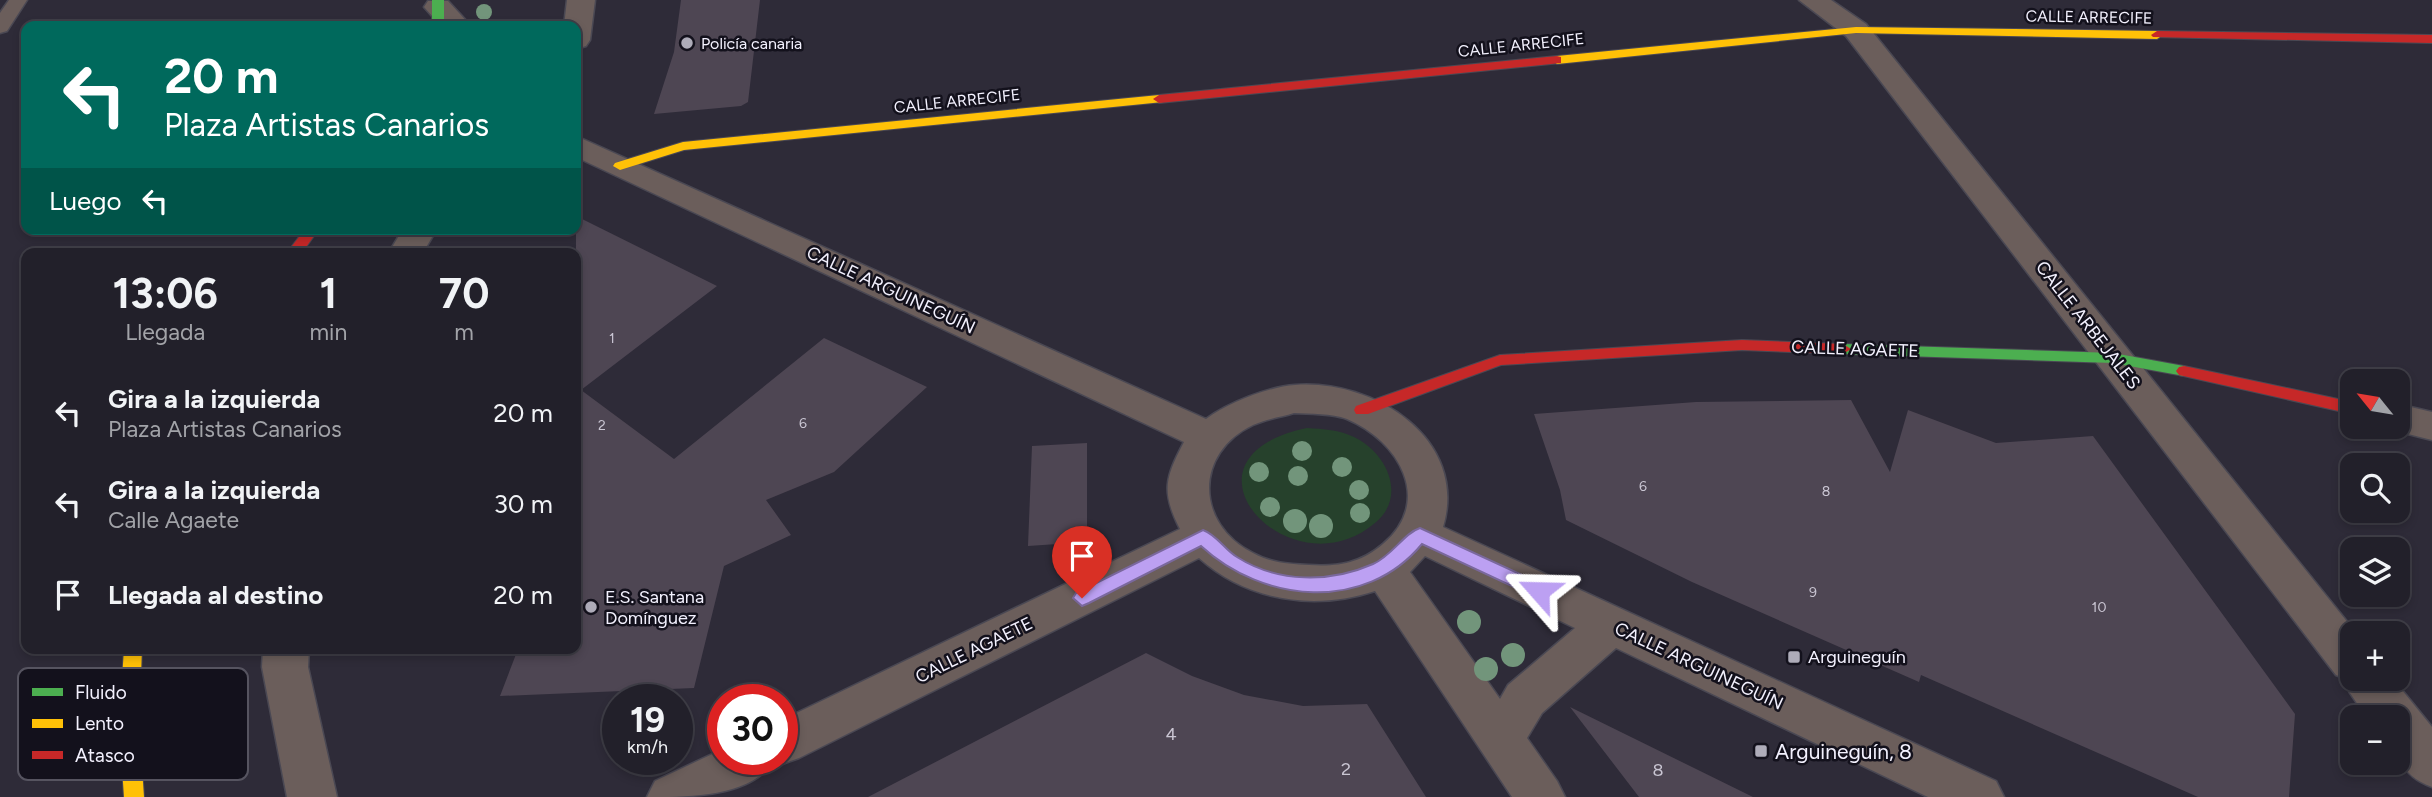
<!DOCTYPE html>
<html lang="es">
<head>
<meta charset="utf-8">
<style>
	body { margin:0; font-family:Figtree,sans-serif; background:#2a2832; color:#f1f3f6; height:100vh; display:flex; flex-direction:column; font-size:26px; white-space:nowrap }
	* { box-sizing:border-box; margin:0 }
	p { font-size:23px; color:#a2a3a8 }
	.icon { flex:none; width:38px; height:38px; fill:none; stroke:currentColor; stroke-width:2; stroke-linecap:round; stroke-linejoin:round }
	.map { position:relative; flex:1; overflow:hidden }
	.drawer { position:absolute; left:21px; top:248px; width:560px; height:406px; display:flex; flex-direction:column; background:#22202a; border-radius:14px; box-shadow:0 4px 10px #0003,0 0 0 2px #3f3e47 }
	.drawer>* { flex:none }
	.guide { position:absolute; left:21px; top:21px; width:560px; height:214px; border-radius:14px; box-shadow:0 4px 10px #0003,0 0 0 2px #3f3e47; background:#00695c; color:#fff; overflow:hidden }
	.needle { width:46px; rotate:300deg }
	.buttons { position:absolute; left:2340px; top:369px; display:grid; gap:14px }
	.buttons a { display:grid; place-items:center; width:70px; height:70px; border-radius:14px; background:#22202a; box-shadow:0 4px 10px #0003,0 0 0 2px #3f3e47; font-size:35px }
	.speed { position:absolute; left:602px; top:684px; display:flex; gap:14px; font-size:35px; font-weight:700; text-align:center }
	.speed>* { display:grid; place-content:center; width:91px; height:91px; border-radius:50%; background:#22202a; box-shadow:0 4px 10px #0003,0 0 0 2px #3f3e47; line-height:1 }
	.speed small { font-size:18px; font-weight:400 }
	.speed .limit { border:10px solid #d22; background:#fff; color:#111 }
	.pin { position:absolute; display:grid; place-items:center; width:60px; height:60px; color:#fff; margin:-72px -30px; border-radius:50% 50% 50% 0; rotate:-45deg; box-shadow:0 0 7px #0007 }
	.pin .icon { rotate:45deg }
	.me { position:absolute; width:77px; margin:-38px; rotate:295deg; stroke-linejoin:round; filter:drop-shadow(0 0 5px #0008) }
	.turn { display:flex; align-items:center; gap:24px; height:147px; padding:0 28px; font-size:32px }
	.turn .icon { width:91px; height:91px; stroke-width:2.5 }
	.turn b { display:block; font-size:49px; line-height:60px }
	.then { display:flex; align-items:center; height:66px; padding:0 28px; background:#0003; gap:14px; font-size:26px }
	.eta { display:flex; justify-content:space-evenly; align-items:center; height:119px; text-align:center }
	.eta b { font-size:42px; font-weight:700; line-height:49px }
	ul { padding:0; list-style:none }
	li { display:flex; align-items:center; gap:21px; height:91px; padding:0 28px }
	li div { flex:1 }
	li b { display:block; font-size:26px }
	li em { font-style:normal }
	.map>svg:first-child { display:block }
</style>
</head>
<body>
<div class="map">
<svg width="2432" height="797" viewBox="0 0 2432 797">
	<rect width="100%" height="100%" fill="#2e2b38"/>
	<path fill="#26412c" d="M 1307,428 C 1323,429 1340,430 1354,437 C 1386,452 1408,496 1375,523 C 1290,595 1163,458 1307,428 Z"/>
	<path fill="#4e4653" d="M 681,0 L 760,0 L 748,102 L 741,106 L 654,114 L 674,52 Z
		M 576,216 L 717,286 L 581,390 L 674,459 L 824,338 L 927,387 L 834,472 L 766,500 L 791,535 L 724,566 L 694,688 L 500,696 L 518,649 L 576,649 Z
		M 1851,400 L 1890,472 L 1908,410 L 1996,443 L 2093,436 L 2295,714 L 2289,797 L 2198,797 L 1921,675 L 1919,682 L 1692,582 L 1566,520 L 1560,490 L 1534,414 L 1696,402 Z
		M 1087,443 L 1087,542 L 1028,546 L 1032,446 Z
		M 1146,653 L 1192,676 L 1244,695 L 1303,706 L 1367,704 L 1426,797 L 868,797 Z
		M 1570,707 L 1753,797 L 1639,797 Z"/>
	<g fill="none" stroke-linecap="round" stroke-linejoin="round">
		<defs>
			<path id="lane" d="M 9,0 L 27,0 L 7,31 L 0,33 L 0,13 Z"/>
			<path id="street" d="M 567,0 L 595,0 L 590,40 L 586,46 L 576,49 L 576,26 L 564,26 Z
				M 1799,0 L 1831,0 L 1866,24 L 2357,634 L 2352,634 L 2352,679 L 2393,679 L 2432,727 L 2432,787 C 2395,773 2398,752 2398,718 L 2367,718 L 2350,693 L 2344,678 L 2336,675 L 1846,36 Z
				M 428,1 L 448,1 L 471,26 L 441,26 L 424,7 Z
				M 576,136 L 1206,419 C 1228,403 1268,387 1295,385 C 1374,379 1469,439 1443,527 L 1996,781 L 2004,797 L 1928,797 L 1616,648 L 1542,713 L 1527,738 L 1557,781 L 1565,797 L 1512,797 L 1375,591 C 1314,611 1247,601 1199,558 L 799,758 L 782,764 L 773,761 C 752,797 688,797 647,797 L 655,781 L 723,749 L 723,760 L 782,760 L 782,720 L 1180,529 C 1161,492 1165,478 1184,442 L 576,157 ZM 1294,413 C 1311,414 1331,413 1347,419 C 1399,441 1434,501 1383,544 C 1361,563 1338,567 1309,565 C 1289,564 1271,563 1253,553 C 1195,524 1194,453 1253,425 C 1266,419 1281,417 1294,413 ZM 1425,556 L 1575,628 L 1508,685 L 1500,699 L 1410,572 Z
				M 403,229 L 437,229 L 422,254 L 388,254 Z
				M 2398,404 L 2432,412 L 2432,440 L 2384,428 L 2398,427 Z
				M 263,649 L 309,649 L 308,667 L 337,797 L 287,797 L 262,667 Z"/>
			<path id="fast" d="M 432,0 L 444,0 L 444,26 L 432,26 Z
				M 1843,344 L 2113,353 L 2184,366 L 2192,371 L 2184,376 L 2113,363 L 1843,354 L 1835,349 Z"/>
			<path id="slow" d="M 1856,27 L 2157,31 L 2163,35 L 2157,39 L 1856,33 L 1557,64 L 1551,60 L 1557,56 Z
				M 1159,95 L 1165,99 L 1163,102 L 684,150 L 620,170 L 613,166 L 615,163 L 683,142 Z
				M 124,649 L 142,649 L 139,724 L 144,797 L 124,797 L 119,724 Z"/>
			<path id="jam" d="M 2157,31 L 2432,35 L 2432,43 L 2153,37 L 2151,35 Z
				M 1557,56 L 1561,57 L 1561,63 L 1159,103 L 1153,99 L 1159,95 Z
				M 305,229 L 319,229 L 301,254 L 286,254 Z
				M 1742,340 L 1843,344 L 1851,349 L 1843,354 L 1742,350 L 1501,365 L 1368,414 L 1356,414 L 1354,410 L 1356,406 L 1500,355 Z
				M 2184,366 L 2352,402 L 2352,414 L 2179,375 L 2176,371 L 2179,367 Z"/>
		</defs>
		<use href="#lane" stroke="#4a4853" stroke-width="3"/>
		<use href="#street" stroke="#4a4853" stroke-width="3"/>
		<use href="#fast" stroke="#4a4853" stroke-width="2"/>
		<use href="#slow" stroke="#4a4853" stroke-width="2"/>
		<use href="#jam" stroke="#4a4853" stroke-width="2"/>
		<use href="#lane" fill="#6b5e5b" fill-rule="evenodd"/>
		<use href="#street" fill="#6b5e5b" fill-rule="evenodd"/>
		<use href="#fast" fill="#4caf50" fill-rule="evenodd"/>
		<use href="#slow" fill="#ffc107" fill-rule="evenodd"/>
		<use href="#jam" fill="#c62828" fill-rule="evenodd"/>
	</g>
	<g fill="#72957b">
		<circle cx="484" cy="12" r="8"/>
		<circle cx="1302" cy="451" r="10"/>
		<circle cx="1342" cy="467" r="10"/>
		<circle cx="1259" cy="472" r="10"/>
		<circle cx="1298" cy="476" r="10"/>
		<circle cx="1359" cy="490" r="10"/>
		<circle cx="1270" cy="507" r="10"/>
		<circle cx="1360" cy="513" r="10"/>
		<circle cx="1295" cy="521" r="12"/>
		<circle cx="1321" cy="526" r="12"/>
		<circle cx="1469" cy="622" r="12"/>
		<circle cx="1513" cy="655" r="12"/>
		<circle cx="1486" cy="669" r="12"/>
	</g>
	<path fill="#bca0f2" stroke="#7a689d" stroke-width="2" d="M 1420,528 L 1546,586 L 1548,591 L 1546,596 L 1533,596 L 1422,544 C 1365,613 1263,603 1201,546 L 1089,603 L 1082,606 L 1073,598 L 1076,593 L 1203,530 C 1217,535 1225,550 1237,557 C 1278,583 1330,583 1373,564 C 1392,556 1404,533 1420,528 Z"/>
	<g fill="#aeacb9" stroke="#13111c" stroke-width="2.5">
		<circle cx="687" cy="43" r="7"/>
		<circle cx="591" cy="607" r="7"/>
		<rect x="1787" y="650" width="14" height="14" rx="3.5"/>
		<rect x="1754" y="744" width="14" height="14" rx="3.5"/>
	</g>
	<g text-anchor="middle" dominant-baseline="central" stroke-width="5" stroke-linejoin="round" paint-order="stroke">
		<g font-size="14" fill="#cac6d3">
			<text x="612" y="338">1</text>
			<text x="803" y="423">6</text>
			<text x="602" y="425">2</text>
			<text x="1643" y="486">6</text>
			<text x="1826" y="491">8</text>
			<text x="1813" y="592">9</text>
			<text x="2099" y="607">10</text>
		</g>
		<g font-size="16" fill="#f3f1fe" stroke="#13111c">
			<text transform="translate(2089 17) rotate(1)">CALLE ARRECIFE</text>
			<text transform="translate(1521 45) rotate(-6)">CALLE ARRECIFE</text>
			<text transform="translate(957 101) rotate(-6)">CALLE ARRECIFE</text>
		</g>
		<g font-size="16" fill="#f3f1fe" stroke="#13111c" text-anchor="start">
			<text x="701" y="43">Policía canaria</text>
		</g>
		<g font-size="18" fill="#f3f1fe" stroke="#13111c">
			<text transform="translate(891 290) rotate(25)">CALLE ARGUINEGUÍN</text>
			<text transform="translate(2088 325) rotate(52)">CALLE ARBEJALES</text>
			<text transform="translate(1855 349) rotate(2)">CALLE AGAETE</text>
			<text transform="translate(974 650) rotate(-26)">CALLE AGAETE</text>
			<text transform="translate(1699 666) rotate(25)">CALLE ARGUINEGUÍN</text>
		</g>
		<g font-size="18" fill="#f3f1fe" stroke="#13111c" text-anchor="start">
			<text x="605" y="597">E.S. Santana<tspan x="605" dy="21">Domínguez</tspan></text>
			<text x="1808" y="657">Arguineguín</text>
		</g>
		<g font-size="18" fill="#cac6d3">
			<text x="1171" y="734">4</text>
			<text x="1346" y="769">2</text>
			<text x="1658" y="770">8</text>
		</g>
		<g font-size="21" fill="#f3f1fe" stroke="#13111c" text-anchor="start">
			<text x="1775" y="751">Arguineguín, 8</text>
		</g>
	</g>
	<rect x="18" y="668" width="230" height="112" rx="10" fill="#13111c" stroke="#565460" stroke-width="2"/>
	<rect x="32" y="688" width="31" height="8" fill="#4caf50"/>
	<rect x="32" y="719" width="31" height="9" fill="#ffc107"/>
	<rect x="32" y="751" width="31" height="8" fill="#c62828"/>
	<g font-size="19" fill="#f3f1fe">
		<text x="75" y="699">Fluido</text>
		<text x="75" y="730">Lento</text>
		<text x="75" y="762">Atasco</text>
	</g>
</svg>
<div class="buttons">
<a><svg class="needle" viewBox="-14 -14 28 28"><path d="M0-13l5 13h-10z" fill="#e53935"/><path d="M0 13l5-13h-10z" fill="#a2a3a8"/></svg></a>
<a><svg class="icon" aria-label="search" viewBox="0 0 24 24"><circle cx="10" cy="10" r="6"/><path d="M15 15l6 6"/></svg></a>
<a><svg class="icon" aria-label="layers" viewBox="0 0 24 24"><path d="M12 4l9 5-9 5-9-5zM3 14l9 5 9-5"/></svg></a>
<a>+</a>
<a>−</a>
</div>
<div class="speed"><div>19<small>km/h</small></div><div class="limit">30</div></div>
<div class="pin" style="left:1082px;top:598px;background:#d93025"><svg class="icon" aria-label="arrive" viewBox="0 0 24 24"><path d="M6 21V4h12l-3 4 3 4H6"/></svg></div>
<svg class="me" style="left:1539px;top:591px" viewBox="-20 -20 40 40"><path d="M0-17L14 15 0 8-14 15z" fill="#bca0f2" stroke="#fff" stroke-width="4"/></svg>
<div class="guide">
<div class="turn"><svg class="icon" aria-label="left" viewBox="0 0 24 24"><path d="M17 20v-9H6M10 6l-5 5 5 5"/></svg><div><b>20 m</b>Plaza Artistas Canarios</div></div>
<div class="then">Luego<svg class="icon" aria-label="left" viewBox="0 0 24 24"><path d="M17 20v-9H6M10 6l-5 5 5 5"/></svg></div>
</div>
<section class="drawer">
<div class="eta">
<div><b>13:06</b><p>Llegada</p></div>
<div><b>1</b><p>min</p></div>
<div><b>70</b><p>m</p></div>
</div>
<ul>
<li><svg class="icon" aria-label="left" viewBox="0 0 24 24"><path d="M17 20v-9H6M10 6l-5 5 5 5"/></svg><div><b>Gira a la izquierda</b><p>Plaza Artistas Canarios</p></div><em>20 m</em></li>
<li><svg class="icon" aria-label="left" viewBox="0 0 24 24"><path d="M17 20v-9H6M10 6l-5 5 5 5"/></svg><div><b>Gira a la izquierda</b><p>Calle Agaete</p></div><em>30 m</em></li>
<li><svg class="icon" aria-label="arrive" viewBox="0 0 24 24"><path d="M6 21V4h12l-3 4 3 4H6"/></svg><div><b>Llegada al destino</b></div><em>20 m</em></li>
</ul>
</section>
</div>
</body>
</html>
